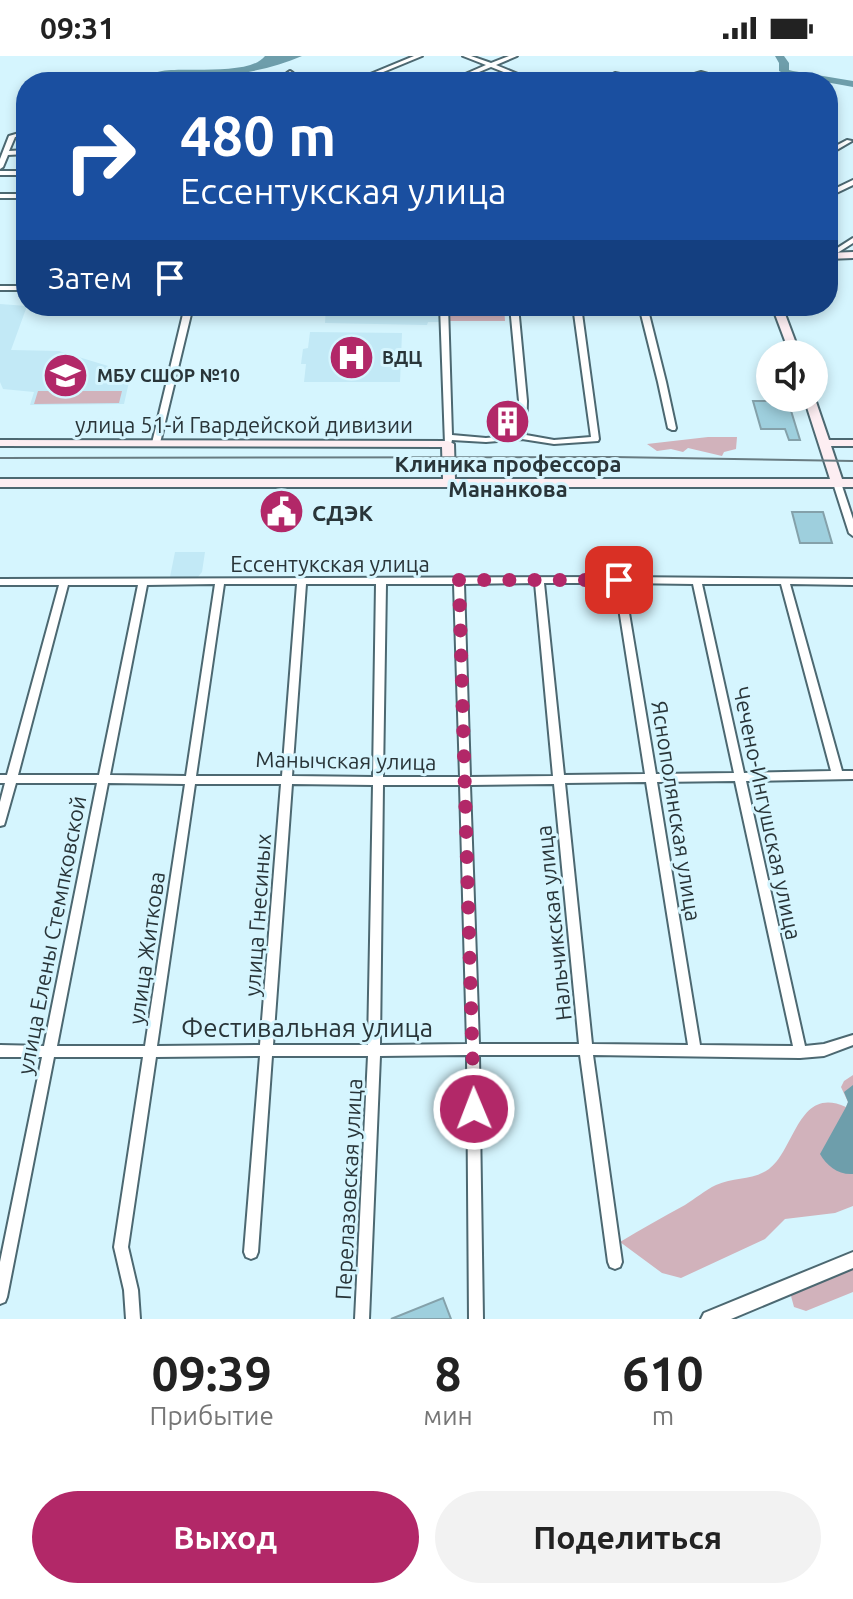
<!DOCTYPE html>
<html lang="ru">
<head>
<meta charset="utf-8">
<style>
	body { margin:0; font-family:Ubuntu,sans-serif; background:#f2f2f2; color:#222; height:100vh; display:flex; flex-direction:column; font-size:30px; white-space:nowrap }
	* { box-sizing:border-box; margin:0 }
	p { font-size:26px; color:#767676 }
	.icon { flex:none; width:44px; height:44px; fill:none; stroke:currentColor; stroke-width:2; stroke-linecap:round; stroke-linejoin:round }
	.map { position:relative; height:1263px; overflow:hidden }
	.side { display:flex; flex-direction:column; background:#fff; flex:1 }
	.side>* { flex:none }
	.top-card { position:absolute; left:16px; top:16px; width:822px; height:244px; border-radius:32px; box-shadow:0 4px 12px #0003; background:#1a4fa0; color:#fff; overflow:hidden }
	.controls { position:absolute; left:756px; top:284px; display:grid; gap:16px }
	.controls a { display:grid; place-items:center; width:72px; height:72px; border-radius:50%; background:#fff; box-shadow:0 4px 12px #0003; font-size:40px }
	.pin { position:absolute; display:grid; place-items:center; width:68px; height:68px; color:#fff; margin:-34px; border-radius:16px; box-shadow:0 4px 12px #0006 }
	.me { position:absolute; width:88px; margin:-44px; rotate:359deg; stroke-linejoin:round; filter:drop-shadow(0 0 6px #0008) }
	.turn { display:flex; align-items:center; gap:28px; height:168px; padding:0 32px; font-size:36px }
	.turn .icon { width:104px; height:104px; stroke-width:2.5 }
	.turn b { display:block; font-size:56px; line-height:68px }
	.then { display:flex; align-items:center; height:76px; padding:0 32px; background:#0003; gap:16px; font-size:30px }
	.eta { display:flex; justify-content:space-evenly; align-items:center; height:136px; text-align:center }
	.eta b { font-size:48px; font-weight:700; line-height:56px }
	.cta { display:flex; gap:16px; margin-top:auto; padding:16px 32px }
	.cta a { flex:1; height:92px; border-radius:48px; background:#b22868; color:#fff; font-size:32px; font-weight:700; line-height:92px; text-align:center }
	.cta a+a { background:#f2f2f2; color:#222 }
	.status { display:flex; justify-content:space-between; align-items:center; height:56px; padding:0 40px; background:#fff; direction:ltr }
	.status svg { height:22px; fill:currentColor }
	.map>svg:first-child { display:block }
</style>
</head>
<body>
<div class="status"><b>09:31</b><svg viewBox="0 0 49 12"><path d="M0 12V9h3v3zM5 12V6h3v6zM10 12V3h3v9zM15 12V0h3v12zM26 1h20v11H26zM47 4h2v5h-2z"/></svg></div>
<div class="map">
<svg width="853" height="1263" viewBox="0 0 853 1263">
	<rect width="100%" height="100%" fill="#d5f5fe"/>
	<path fill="#c2e9f6" d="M 0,248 L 27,250 L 11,294 L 59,295 L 131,317 L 124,348 L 30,349 L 34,336 L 3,333 L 0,326 Z
		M 326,250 L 439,250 L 439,266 L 428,266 L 427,269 L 325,267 Z
		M 310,276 L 402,277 L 400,326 L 304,326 L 306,308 L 301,308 L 303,293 L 308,292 Z
		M 175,496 L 205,496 L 202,516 L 198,521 L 170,521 Z"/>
	<path fill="#d1b2bb" d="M 450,250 L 504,250 L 505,265 L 450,265 Z
		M 38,335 L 122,335 L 119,347 L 34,348 Z
		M 708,381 L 737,381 L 736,393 L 724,396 L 722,400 L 688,392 L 683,396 L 671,393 L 657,395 L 647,388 Z
		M 853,1019 L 853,1150 L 835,1157 L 785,1163 L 765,1183 L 681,1222 L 662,1217 L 620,1186 C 641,1173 663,1161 685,1149 C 695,1143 705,1134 716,1129 C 734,1121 752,1125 769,1113 C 795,1094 798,1029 846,1051 L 848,1046 L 841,1031 L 844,1025 Z
		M 853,1209 L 853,1236 L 806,1255 L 794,1251 L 791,1240 L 793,1235 Z"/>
	<path fill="#6e9eab" d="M 265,0 L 302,0 C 251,22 181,26 126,26 C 137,23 150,17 162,15 C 186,11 250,20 265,0 Z
		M 853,1029 L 853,1118 C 838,1119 827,1110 820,1098 L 846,1051 L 848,1046 L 844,1036 Z"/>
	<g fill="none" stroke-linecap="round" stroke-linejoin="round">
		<path fill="#6e9eab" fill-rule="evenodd" d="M 775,0 L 784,0 L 789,7 L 789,14 L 793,15 L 853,25 L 853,31 L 787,19 L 779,15 L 779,7 Z"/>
	</g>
	<path fill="#9ecfdd" stroke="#84a1aa" stroke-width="2" d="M 753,345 L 788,345 L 800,384 L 789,384 L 785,373 L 761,373 Z
		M 792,456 L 823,456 L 832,487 L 800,487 Z
		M 443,1242 L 451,1263 L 391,1263 Z"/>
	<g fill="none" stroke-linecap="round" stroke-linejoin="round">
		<defs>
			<path id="minor" d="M 414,0 L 422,0 L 359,26 L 351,26 Z
				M 463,0 L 471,0 L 491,7 L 509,0 L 517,0 L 496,9 L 537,26 L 529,26 L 491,11 L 455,26 L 447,26 L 486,9 Z
				M 290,15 L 293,17 L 297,26 L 291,26 L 287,17 Z
				M 701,16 L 732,25 L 733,26 C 721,26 709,19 697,21 C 688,22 679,26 669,26 Z
				M 615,17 L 620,18 L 605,26 L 597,26 Z
				M 828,53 L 831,54 L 832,55 L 828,57 Z
				M 26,75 L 26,79 L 15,81 L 9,95 L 26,94 L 26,98 L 8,99 L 3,111 L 0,113 L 0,103 L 9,80 Z
				M 847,84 L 852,85 L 828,99 L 828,94 Z
				M 0,115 L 26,115 L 26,119 L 0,119 Z
				M 853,124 L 853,129 L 828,141 L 828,136 Z
				M 0,138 L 26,138 L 26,142 L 0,142 Z
				M 853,182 L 853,187 L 831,201 L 828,202 L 828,198 Z
				M 0,230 L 26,230 L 26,234 L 0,234 Z
				M 185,250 L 193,250 L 160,387 L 156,389 L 152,387 Z
				M 440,250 L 448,250 L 452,379 L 486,382 L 518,379 L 519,345 L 510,250 L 518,250 L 527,345 L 526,379 L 554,384 L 591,381 L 573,250 L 581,250 L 599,383 L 598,385 L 554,388 L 522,383 L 486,386 L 452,384 L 451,388 L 445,388 Z
				M 639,250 L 647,250 L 666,326 L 676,372 L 675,374 L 672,374 L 668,372 L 658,326 Z
				M 837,424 L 841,427 L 853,463 L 853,480 L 849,477 L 833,427 Z
				M 619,521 L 853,523 L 853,529 L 790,528 L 842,715 L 853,715 L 853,723 L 746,725 L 805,990 L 824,988 L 853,979 L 853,989 L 824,1000 L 800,1002 L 593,999 L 622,1206 L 620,1211 L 615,1213 L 610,1211 L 608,1206 L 580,999 L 479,999 L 483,1263 L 469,1263 L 467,999 L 380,1000 L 369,1263 L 355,1263 L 368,1000 L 272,1000 L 258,1196 L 256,1201 L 251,1203 L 246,1201 L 244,1196 L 260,1000 L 156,1001 L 128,1191 L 138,1234 L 140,1263 L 126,1263 L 124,1234 L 114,1191 L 143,1001 L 54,1001 L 7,1241 L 5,1246 L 0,1248 L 0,1206 L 42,1001 L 0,1001 L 0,989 L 44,990 L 97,727 L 16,727 L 5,766 L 4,769 L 0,770 L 0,746 L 5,727 L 0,727 L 0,719 L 7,719 L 59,529 L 0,529 L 0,523 ZM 535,527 L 553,720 L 470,721 L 464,528 ZM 544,527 L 615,527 L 645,718 L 564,719 ZM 624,527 L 693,528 L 734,717 L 656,718 ZM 215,528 L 186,720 L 110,719 L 147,529 ZM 224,528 L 297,528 L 282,720 L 196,720 ZM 306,528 L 376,528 L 373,721 L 292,720 ZM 386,528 L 454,528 L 460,721 L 383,721 ZM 702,528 L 781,528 L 831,715 L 744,717 ZM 68,529 L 138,529 L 99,719 L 18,719 ZM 735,725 L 793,990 L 700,989 L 657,726 ZM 646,726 L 688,989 L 592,988 L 565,727 ZM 108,727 L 185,728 L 145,990 L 57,990 ZM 195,728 L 281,728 L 260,989 L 157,990 ZM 292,728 L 373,729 L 368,989 L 273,989 ZM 554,728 L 579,988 L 479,988 L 470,729 ZM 383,729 L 460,729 L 467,988 L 380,989 Z"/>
			<path id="tertiary" d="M 853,1196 L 853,1212 L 731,1263 L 701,1263 L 704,1257 Z"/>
			<path id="secondary" d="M 853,196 L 853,202 L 828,203 L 828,197 Z
				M 772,250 L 782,250 L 800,298 L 790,298 Z
				M 814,340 L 829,384 L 853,384 L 853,390 L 831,390 L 842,423 L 853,423 L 853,431 L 0,431 L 0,423 L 443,423 L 442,391 L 0,390 L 0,384 L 448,385 L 454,388 L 455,423 L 830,423 L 804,342 L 814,342 Z"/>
		</defs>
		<use href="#minor" stroke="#4c6871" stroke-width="4"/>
		<use href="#tertiary" stroke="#4c6871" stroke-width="4"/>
		<use href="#secondary" stroke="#4c6871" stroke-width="4"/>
		<use href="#minor" fill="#fff" fill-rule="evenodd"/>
		<use href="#tertiary" fill="#fff" fill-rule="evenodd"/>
		<use href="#secondary" fill="#fdeef2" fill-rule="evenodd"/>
		<path stroke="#687b81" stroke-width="2" d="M 0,402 L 613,401 L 853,405"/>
	</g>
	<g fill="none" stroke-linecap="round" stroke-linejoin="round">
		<path stroke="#b22868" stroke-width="14" stroke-dasharray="0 25.2" d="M 474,1053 L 459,524 L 619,524"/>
	</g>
	<defs>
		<symbol id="hospital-disc" viewBox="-11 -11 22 22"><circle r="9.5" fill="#b22868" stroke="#d5f5fe"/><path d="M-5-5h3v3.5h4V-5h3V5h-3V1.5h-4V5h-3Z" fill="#fff"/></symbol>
		<symbol id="school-disc" viewBox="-11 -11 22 22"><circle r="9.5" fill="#b22868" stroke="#d5f5fe"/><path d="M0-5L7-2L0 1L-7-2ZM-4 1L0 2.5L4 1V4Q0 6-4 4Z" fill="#fff"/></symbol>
		<symbol id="building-disc" viewBox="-11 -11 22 22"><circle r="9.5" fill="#b22868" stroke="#d5f5fe"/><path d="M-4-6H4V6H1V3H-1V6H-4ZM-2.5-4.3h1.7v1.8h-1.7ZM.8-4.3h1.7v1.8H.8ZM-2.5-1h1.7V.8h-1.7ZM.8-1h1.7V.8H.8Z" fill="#fff"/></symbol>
		<symbol id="civic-disc" viewBox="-11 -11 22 22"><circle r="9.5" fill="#b22868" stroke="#d5f5fe"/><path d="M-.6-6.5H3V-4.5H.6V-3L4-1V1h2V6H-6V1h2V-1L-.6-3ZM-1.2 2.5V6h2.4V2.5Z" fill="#fff"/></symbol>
	</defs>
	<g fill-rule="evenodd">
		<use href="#hospital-disc" x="326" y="276" width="51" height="51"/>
		<use href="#school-disc" x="40" y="294" width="51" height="51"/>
		<use href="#building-disc" x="482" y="340" width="51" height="51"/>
		<use href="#civic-disc" x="256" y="430" width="51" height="51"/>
	</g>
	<g text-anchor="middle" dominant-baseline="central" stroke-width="6" stroke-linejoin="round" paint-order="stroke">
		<g font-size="18" font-weight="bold" fill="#293539" stroke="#d5f5fe" text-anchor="start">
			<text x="382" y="301">ВДЦ</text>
			<text x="97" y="319">МБУ СШОР №10</text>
		</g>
		<g font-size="22" fill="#293539" stroke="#d5f5fe">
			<text x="244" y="368">улица 51-й Гвардейской дивизии</text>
			<text x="330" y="507">Ессентукская улица</text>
			<text transform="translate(346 704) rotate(1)">Манычская улица</text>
			<text transform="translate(677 755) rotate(81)">Яснополянская улица</text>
			<text transform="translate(768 757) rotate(78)">Чечено-Ингушская улица</text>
			<text transform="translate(257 859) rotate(-86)">улица Гнесиных</text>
			<text transform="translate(553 867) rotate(-96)">Нальчикская улица</text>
			<text transform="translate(51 879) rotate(-79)">улица Елены Стемпковской</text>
			<text transform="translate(146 892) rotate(-82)">улица Житкова</text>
			<text transform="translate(348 1133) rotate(-87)">Перелазовская улица</text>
		</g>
		<g font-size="22" font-weight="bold" fill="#293539" stroke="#d5f5fe">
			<text x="508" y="407">Клиника профессора<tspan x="508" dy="25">Мананкова</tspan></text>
			<text x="312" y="456" text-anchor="start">СДЭК</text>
		</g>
		<g font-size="26" fill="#293539" stroke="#d5f5fe">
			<text x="307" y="971">Фестивальная улица</text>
		</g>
	</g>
</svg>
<div class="controls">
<a><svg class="icon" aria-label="sound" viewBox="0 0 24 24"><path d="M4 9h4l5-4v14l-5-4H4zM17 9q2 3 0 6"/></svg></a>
</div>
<div class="pin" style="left:619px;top:524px;background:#d93025"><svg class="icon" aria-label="arrive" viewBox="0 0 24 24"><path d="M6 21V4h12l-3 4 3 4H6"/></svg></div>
<svg class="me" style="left:474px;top:1053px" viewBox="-20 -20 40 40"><circle r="17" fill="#b22868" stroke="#fff" stroke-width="3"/><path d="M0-11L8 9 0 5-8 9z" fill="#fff"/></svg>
<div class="top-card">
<div class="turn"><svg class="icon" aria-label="right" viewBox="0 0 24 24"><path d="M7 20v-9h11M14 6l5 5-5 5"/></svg><div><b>480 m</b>Ессентукская улица</div></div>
<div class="then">Затем<svg class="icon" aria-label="arrive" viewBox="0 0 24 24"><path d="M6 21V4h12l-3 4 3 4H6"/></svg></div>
</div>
</div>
<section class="side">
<div class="eta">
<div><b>09:39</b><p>Прибытие</p></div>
<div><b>8</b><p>мин</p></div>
<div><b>610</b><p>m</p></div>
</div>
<div class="cta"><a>Выход</a><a>Поделиться</a></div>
</section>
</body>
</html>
